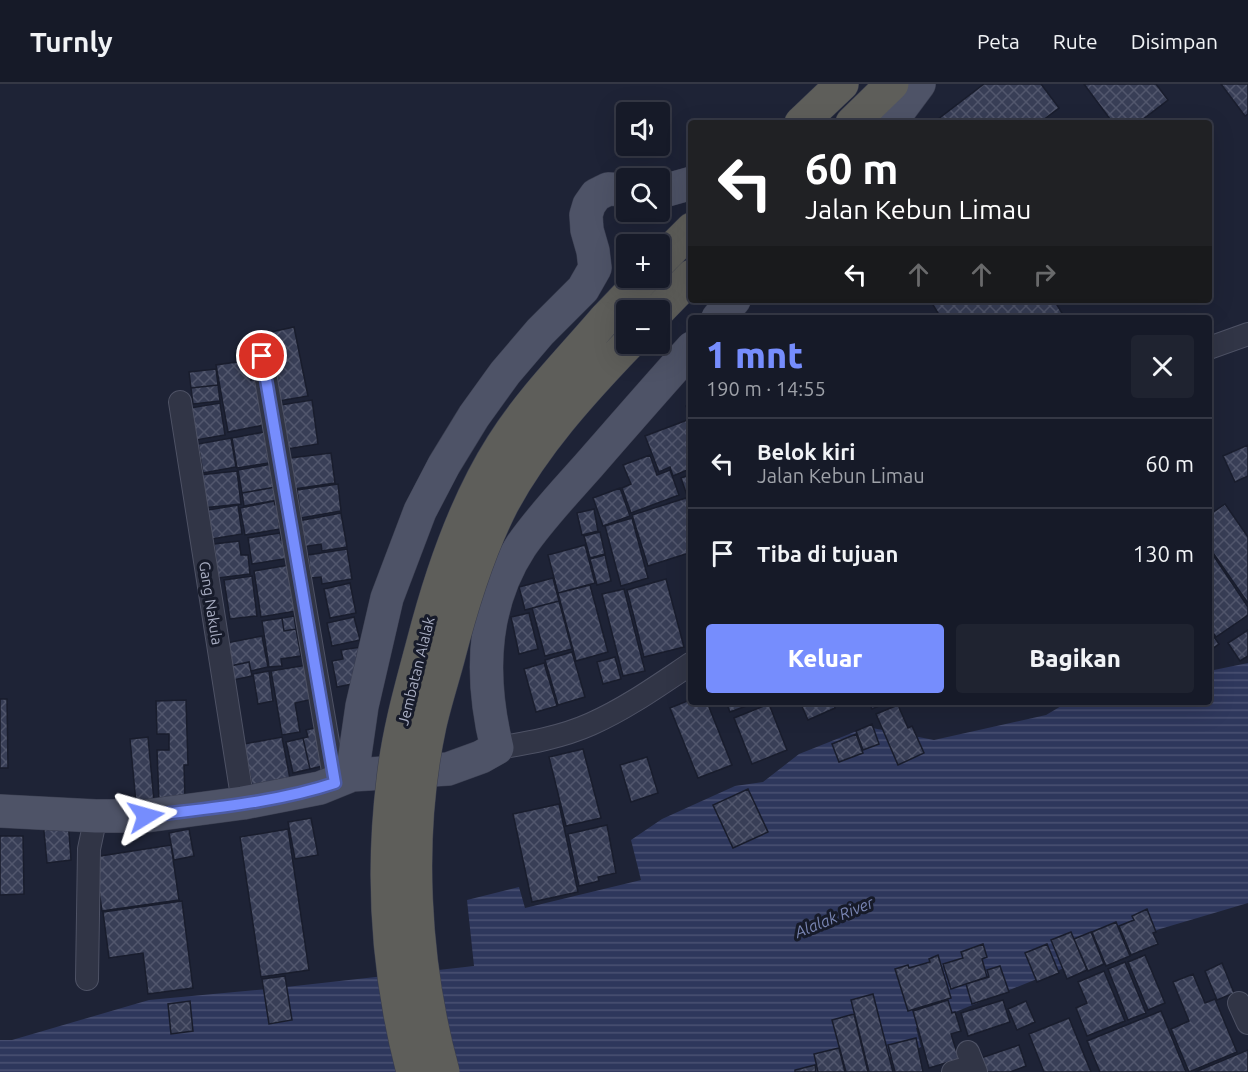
<!DOCTYPE html>
<html lang="id">
<head>
<meta charset="utf-8">
<style>
	body { margin:0; font-family:Ubuntu,sans-serif; background:#1f2330; color:#f1f3f6; height:100vh; display:flex; flex-direction:column; font-size:22px; white-space:nowrap }
	* { box-sizing:border-box; margin:0 }
	p { font-size:20px; color:#9ea1a8 }
	.icon { flex:none; width:33px; height:33px; fill:none; stroke:currentColor; stroke-width:2; stroke-linecap:round; stroke-linejoin:round }
	.map { position:relative; flex:1; overflow:hidden }
	.details { position:absolute; left:688px; top:231px; width:524px; height:390px; display:flex; flex-direction:column; background:#161a28; border-radius:6px; box-shadow:0 6px 24px #0002,0 0 0 2px #353845 }
	.details>* { flex:none }
	.guide { position:absolute; left:688px; top:36px; width:524px; height:183px; border-radius:6px; box-shadow:0 6px 24px #0002,0 0 0 2px #353845; background:#202124; color:#fff; overflow:hidden }
	.fabs { position:absolute; left:616px; top:18px; display:grid; gap:12px }
	.fabs a { display:grid; place-items:center; width:54px; height:54px; border-radius:6px; background:#161a28; box-shadow:0 6px 24px #0002,0 0 0 2px #353845; font-size:30px }
	.pin { position:absolute; display:grid; place-items:center; width:51px; height:51px; color:#fff; margin:-26px; border:3px solid #fff; border-radius:50%; box-shadow:0 2px 6px #0007 }
	.me { position:absolute; width:66px; margin:-33px; rotate:82deg; stroke-linejoin:round; filter:drop-shadow(0 0 4px #0008) }
	.turn { display:flex; align-items:center; gap:21px; height:126px; padding:0 18px; font-size:27px }
	.turn .icon { width:78px; height:78px; stroke-width:2.5 }
	.turn b { display:block; font-size:42px; line-height:51px }
	.lanes { display:flex; align-items:center; height:57px; padding:0 18px; background:#0003; justify-content:center; gap:30px; direction:ltr }
	.lanes .off { opacity:.35 }
	.round { display:grid; place-items:center; flex:none; width:63px; height:63px; border-radius:6px; background:#1f2330 }
	.headline { display:flex; align-items:center; justify-content:space-between; height:102px; padding:0 18px }
	h1 { font-size:36px; font-weight:800; line-height:45px; color:#768dfd }
	.button { display:flex; gap:12px; margin-top:auto; padding:12px 18px }
	.button a { flex:1; height:69px; border-radius:6px; background:#768dfd; color:#fff; font-size:24px; font-weight:800; line-height:69px; text-align:center }
	.button a+a { background:#1f2330; color:#f1f3f6 }
	ul { padding:0; list-style:none }
	li { display:flex; align-items:center; gap:18px; height:90px; padding:0 18px; border-top:2px solid #353845 }
	li div { flex:1 }
	li b { display:block; font-size:22px }
	li em { font-style:normal }
	header { display:flex; align-items:center; gap:36px; box-sizing:border-box; height:84px; padding:0 30px; background:#161a28; border-bottom:2px solid #353845 }
	header strong { font-size:28px }
	nav { display:flex; gap:33px; margin-inline-start:auto; font-size:21px }
	.map>svg:first-child { display:block }
</style>
</head>
<body>
<header>
<strong>Turnly</strong>
<nav><a>Peta</a><a>Rute</a><a>Disimpan</a></nav>
</header>
<div class="map">
<svg width="1248" height="988" viewBox="0 0 1248 988">
	<defs>
		<pattern id="water-rules" width="6" height="5" patternUnits="userSpaceOnUse" patternTransform="scale(1.5)"><rect width="6" height="5" fill="#2e375c"/><path d="M0 2.5h6" fill="none" stroke="#4a5172"/></pattern>
		<pattern id="building-cross-hatch" width="8" height="8" patternUnits="userSpaceOnUse" patternTransform="scale(1.5)"><rect width="8" height="8" fill="#383e56"/><path d="M0 0l8 8M0 8l8-8" fill="none" stroke="#52576d"/></pattern>
	</defs>
	<rect width="100%" height="100%" fill="#1e2336"/>
	<path fill="url(#water-rules)" d="M 1248,579 L 1248,819 L 1160,845 L 916,944 L 921,963 L 844,988 L 0,988 L 0,956 L 12,956 L 149,916 L 268,905 L 474,882 L 467,816 L 519,803 L 525,824 L 641,796 L 631,756 L 662,735 L 735,702 L 763,698 L 799,670 L 867,643 L 934,656 L 1046,631 L 1068,618 L 1209,618 L 1209,587 Z"/>
	<path fill="url(#building-cross-hatch)" stroke="#191d2d" stroke-width="1.5" d="M 984,0 L 1041,0 L 1059,24 L 1039,39 L 933,39 Z
		M 1084,0 L 1156,0 L 1168,16 L 1138,39 L 1113,39 Z
		M 1221,0 L 1248,0 L 1248,30 L 1245,32 Z
		M 930,216 L 1054,216 L 1065,234 L 941,234 Z
		M 294,243 L 308,312 L 279,317 L 266,249 Z
		M 255,265 L 257,279 L 248,282 L 251,296 L 260,294 L 269,340 L 228,348 L 216,281 L 236,278 L 235,269 Z
		M 216,285 L 218,301 L 191,304 L 189,288 Z
		M 218,301 L 220,317 L 193,320 L 191,304 Z
		M 312,316 L 318,360 L 281,366 L 274,322 Z
		M 220,319 L 225,351 L 196,356 L 190,324 Z
		M 692,320 L 692,336 L 686,322 Z
		M 690,335 L 692,340 L 692,384 L 673,392 L 670,383 L 659,388 L 645,352 Z
		M 264,348 L 269,379 L 237,384 L 232,354 Z
		M 231,354 L 236,383 L 203,389 L 198,360 Z
		M 1248,361 L 1248,392 L 1235,398 L 1223,372 Z
		M 331,369 L 335,399 L 294,405 L 290,374 Z
		M 650,371 L 657,391 L 670,386 L 679,411 L 631,429 L 622,404 L 631,400 L 623,381 Z
		M 272,380 L 276,403 L 242,409 L 238,386 Z
		M 237,387 L 241,420 L 202,424 L 199,391 Z
		M 692,390 L 692,422 L 691,423 L 681,394 Z
		M 338,400 L 341,427 L 301,434 L 297,406 Z
		M 276,403 L 278,416 L 244,422 L 242,409 Z
		M 620,404 L 630,432 L 603,442 L 593,414 Z
		M 686,414 L 692,431 L 692,468 L 648,482 L 632,431 Z
		M 274,417 L 275,421 L 282,420 L 285,437 L 279,439 L 280,445 L 245,451 L 240,424 Z
		M 1225,420 L 1248,453 L 1248,519 L 1209,463 L 1209,431 Z
		M 238,421 L 242,450 L 212,455 L 208,426 Z
		M 594,425 L 598,447 L 582,451 L 577,429 Z
		M 341,429 L 347,463 L 322,467 L 321,460 L 303,463 L 298,437 Z
		M 632,434 L 648,494 L 621,502 L 605,442 Z
		M 600,448 L 605,470 L 590,474 L 584,452 Z
		M 280,449 L 281,456 L 287,455 L 290,474 L 252,480 L 248,454 Z
		M 239,457 L 241,471 L 248,471 L 250,490 L 218,494 L 214,460 Z
		M 585,461 L 595,499 L 558,509 L 548,471 Z
		M 347,465 L 352,495 L 322,500 L 321,493 L 311,494 L 308,471 Z
		M 1209,465 L 1248,523 L 1248,531 L 1216,553 L 1209,543 Z
		M 605,471 L 611,497 L 597,501 L 590,475 Z
		M 295,480 L 302,526 L 261,533 L 254,487 Z
		M 252,492 L 257,532 L 230,535 L 224,496 Z
		M 553,494 L 559,517 L 525,526 L 519,503 Z
		M 666,495 L 684,563 L 644,573 L 627,506 Z
		M 350,499 L 356,529 L 330,534 L 324,505 Z
		M 590,501 L 608,568 L 576,577 L 558,509 Z
		M 624,505 L 645,587 L 623,592 L 602,510 Z
		M 559,517 L 572,565 L 545,572 L 532,524 Z
		M 529,529 L 538,565 L 519,570 L 511,533 Z
		M 294,532 L 296,545 L 284,547 L 282,534 Z
		M 354,533 L 360,556 L 332,562 L 327,539 Z
		M 282,534 L 284,547 L 296,545 L 301,572 L 281,575 L 282,582 L 269,583 L 262,537 Z
		M 1209,546 L 1219,560 L 1209,567 Z
		M 1248,546 L 1248,572 L 1240,577 L 1228,559 Z
		M 262,552 L 268,583 L 251,587 L 249,578 L 230,582 L 226,559 Z
		M 361,563 L 367,597 L 337,603 L 332,577 L 343,575 L 341,566 Z
		M 572,568 L 585,613 L 558,621 L 545,576 Z
		M 615,573 L 621,595 L 603,600 L 597,578 Z
		M 249,578 L 252,592 L 233,596 L 230,582 Z
		M 544,579 L 557,622 L 536,628 L 524,585 Z
		M 307,581 L 313,615 L 295,619 L 300,648 L 282,651 L 271,587 Z
		M 269,587 L 273,617 L 258,620 L 253,590 Z
		M 0,615 L 7,615 L 8,684 L 0,684 Z
		M 692,615 L 692,618 L 707,618 L 732,681 L 698,694 L 670,624 Z
		M 186,616 L 188,681 L 184,681 L 185,717 L 159,718 L 157,666 L 169,666 L 169,650 L 157,650 L 156,617 Z
		M 726,618 L 757,618 L 730,628 Z
		M 800,618 L 833,618 L 835,624 L 808,636 Z
		M 869,618 L 888,618 L 872,625 Z
		M 769,620 L 787,666 L 752,680 L 734,634 Z
		M 898,621 L 908,644 L 912,642 L 924,669 L 898,681 L 876,630 Z
		M 872,640 L 879,660 L 863,666 L 856,647 Z
		M 318,643 L 327,681 L 310,685 L 303,654 L 308,653 L 306,646 Z
		M 856,650 L 863,669 L 839,678 L 832,660 Z
		M 148,653 L 154,717 L 136,719 L 130,655 Z
		M 282,653 L 291,700 L 253,707 L 244,660 Z
		M 303,654 L 310,685 L 293,689 L 286,658 Z
		M 583,665 L 601,734 L 566,742 L 549,673 Z
		M 647,673 L 658,709 L 631,718 L 620,681 Z
		M 748,705 L 768,748 L 733,764 L 713,721 Z
		M 559,720 L 578,808 L 532,818 L 513,730 Z
		M 311,734 L 318,771 L 295,775 L 288,738 Z
		M 68,735 L 71,776 L 47,779 L 43,737 Z
		M 607,741 L 616,789 L 598,793 L 599,797 L 579,802 L 568,750 Z
		M 189,745 L 194,772 L 174,776 L 169,749 Z
		M 288,745 L 309,886 L 261,893 L 240,753 Z
		M 0,752 L 23,752 L 24,810 L 0,811 Z
		M 171,761 L 179,816 L 102,827 L 94,773 Z
		M 182,817 L 193,904 L 148,910 L 143,869 L 109,874 L 103,828 Z
		M 1147,825 L 1156,848 L 1153,849 L 1158,860 L 1131,871 L 1119,842 L 1134,836 L 1132,832 Z
		M 1116,838 L 1130,872 L 1106,882 L 1092,848 Z
		M 1071,848 L 1087,886 L 1067,895 L 1051,856 Z
		M 1091,848 L 1104,880 L 1088,887 L 1074,855 Z
		M 983,860 L 987,873 L 982,875 L 987,893 L 951,905 L 943,880 L 963,874 L 961,868 Z
		M 1047,860 L 1059,889 L 1037,898 L 1025,869 Z
		M 938,871 L 951,914 L 908,927 L 895,885 L 908,881 L 909,884 L 930,878 L 929,875 Z
		M 1145,871 L 1165,919 L 1148,926 L 1128,878 Z
		M 1125,878 L 1146,929 L 1128,936 L 1108,885 Z
		M 1222,879 L 1234,909 L 1217,916 L 1205,887 Z
		M 1000,882 L 1009,908 L 972,920 L 966,900 L 989,893 L 987,886 Z
		M 1104,887 L 1125,937 L 1087,952 L 1076,924 L 1087,919 L 1078,898 Z
		M 1193,890 L 1205,919 L 1215,915 L 1237,968 L 1189,988 L 1171,945 L 1189,937 L 1173,898 Z
		M 285,892 L 292,936 L 269,940 L 262,895 Z
		M 873,910 L 893,988 L 869,988 L 851,916 Z
		M 948,916 L 952,929 L 955,928 L 961,947 L 951,950 L 959,975 L 929,984 L 913,927 Z
		M 1003,916 L 1010,938 L 968,952 L 961,929 Z
		M 190,917 L 193,947 L 171,950 L 168,920 Z
		M 1026,917 L 1035,938 L 1017,946 L 1008,925 Z
		M 1161,927 L 1186,988 L 1100,988 L 1087,957 Z
		M 854,930 L 868,988 L 846,988 L 832,936 Z
		M 1069,934 L 1091,988 L 1044,988 L 1029,950 Z
		M 916,954 L 923,988 L 895,988 L 888,961 Z
		M 1019,961 L 1026,982 L 1010,988 L 982,988 L 978,975 Z
		M 839,964 L 845,988 L 818,988 L 814,970 Z
		M 1248,966 L 1248,988 L 1195,988 Z
		M 815,981 L 816,988 L 795,988 L 795,986 Z"/>
	<g fill="none" stroke-linecap="round" stroke-linejoin="round">
		<defs>
			<path id="minor" d="M 1209,264 L 1248,250
				M 262,272 L 335,699
				M 180,318 L 243,719
				M 497,664 C 529,659 562,653 591,640 C 627,624 659,601 692,579
				M 87,895 L 89,765 L 96,732
				M 1239,919 L 1248,939
				M 968,968 L 976,988
				M 953,988 L 973,982"/>
			<path id="primary" d="M 890,39 L 919,0
				M 660,108 L 692,99
				M 718,234 L 734,216
				M 352,691 L 362,622 L 387,514 L 420,427 L 444,381 L 474,332 L 505,289 L 540,248 L 583,205 L 595,184 L 593,167 L 587,146 L 586,131 L 589,121 L 596,111 L 608,105 L 627,106
				M 0,727 L 96,732 L 146,732 L 243,719 L 320,704 L 352,691 L 448,685 L 481,673 L 497,664 C 480,595 481,523 521,462 C 541,433 566,407 589,381 C 623,342 657,303 692,264"/>
			<path id="trunk" d="M 801,39 L 842,0
				M 852,39 L 892,0
				M 660,177 L 692,145
				M 659,226 L 692,192
				M 605,235 L 644,194"/>
		</defs>
		<use href="#minor" stroke="#4e5265" stroke-width="24"/>
		<use href="#primary" stroke="#3a3e50" stroke-width="34"/>
		<use href="#trunk" stroke="#393d4e" stroke-width="34"/>
		<use href="#minor" stroke="#313546" stroke-width="22"/>
		<use href="#primary" stroke="#4e5367" stroke-width="33"/>
		<use href="#trunk" stroke="#5e5e5a" stroke-width="33"/>
		<defs>
			<path id="trunk-bridge" d="M 413,988 C 388,893 381,793 393,696 C 398,649 411,604 423,559 C 440,493 465,419 502,361 C 531,315 570,276 605,235
				M 443,988 C 413,879 406,752 430,641 C 435,619 442,597 448,575 C 461,524 478,468 502,421 C 534,361 581,309 628,260"/>
		</defs>
		<use href="#trunk-bridge" stroke="#393d4e" stroke-width="34" stroke-linecap="butt"/>
		<use href="#trunk-bridge" stroke="#5e5e5a" stroke-width="33"/>
	</g>
	<g fill="none" stroke-linecap="round" stroke-linejoin="round">
		<defs>
			<path id="route" d="M 146,732 C 209,724 275,719 335,699 L 262,272"/>
		</defs>
		<use href="#route" stroke="#4d5ca4" stroke-width="15"/>
		<use href="#route" stroke="#768dfd" stroke-width="10"/>
	</g>
	<g text-anchor="middle" dominant-baseline="central" stroke-width="6" stroke-linejoin="round" paint-order="stroke">
		<g font-size="15" fill="#aaafc4" stroke="#171b2a">
			<text transform="translate(211 519) rotate(81)">Gang Nakula</text>
			<text transform="translate(416 587) rotate(-76)">Jembatan Alalak</text>
		</g>
		<g font-size="16" font-style="italic" fill="#7985b3" stroke="#171b2a">
			<text transform="translate(834 833) rotate(-22)">Alalak River</text>
		</g>
	</g>
</svg>
<div class="fabs">
<a><svg class="icon" aria-label="sound" viewBox="0 0 24 24"><path d="M4 9h4l5-4v14l-5-4H4zM17 9q2 3 0 6"/></svg></a>
<a><svg class="icon" aria-label="search" viewBox="0 0 24 24"><circle cx="10" cy="10" r="6"/><path d="M15 15l6 6"/></svg></a>
<a>+</a>
<a>−</a>
</div>
<div class="pin" style="left:262px;top:272px;background:#d93025"><svg class="icon" aria-label="arrive" viewBox="0 0 24 24"><path d="M6 21V4h12l-3 4 3 4H6"/></svg></div>
<svg class="me" style="left:146px;top:732px" viewBox="-20 -20 40 40"><path d="M0-17L14 15 0 8-14 15z" fill="#768dfd" stroke="#fff" stroke-width="4"/></svg>
<div class="guide">
<div class="turn"><svg class="icon" aria-label="left" viewBox="0 0 24 24"><path d="M17 20v-9H6M10 6l-5 5 5 5"/></svg><div><b>60 m</b>Jalan Kebun Limau</div></div>
<div class="lanes"><svg class="icon" aria-label="left" viewBox="0 0 24 24"><path d="M17 20v-9H6M10 6l-5 5 5 5"/></svg><svg class="icon off" aria-label="ahead" viewBox="0 0 24 24"><path d="M12 20V5M6 11l6-6 6 6"/></svg><svg class="icon off" aria-label="ahead" viewBox="0 0 24 24"><path d="M12 20V5M6 11l6-6 6 6"/></svg><svg class="icon off" aria-label="right" viewBox="0 0 24 24"><path d="M7 20v-9h11M14 6l5 5-5 5"/></svg></div>
</div>
<section class="details">
<div class="headline"><div><h1>1 mnt</h1><p>190 m · 14:55</p></div><a class="round"><svg class="icon" aria-label="close" viewBox="0 0 24 24"><path d="M6 6l12 12M18 6L6 18"/></svg></a></div>
<ul>
<li><svg class="icon" aria-label="left" viewBox="0 0 24 24"><path d="M17 20v-9H6M10 6l-5 5 5 5"/></svg><div><b>Belok kiri</b><p>Jalan Kebun Limau</p></div><em>60 m</em></li>
<li><svg class="icon" aria-label="arrive" viewBox="0 0 24 24"><path d="M6 21V4h12l-3 4 3 4H6"/></svg><div><b>Tiba di tujuan</b></div><em>130 m</em></li>
</ul>
<div class="button"><a>Keluar</a><a>Bagikan</a></div>
</section>
</div>
</body>
</html>
